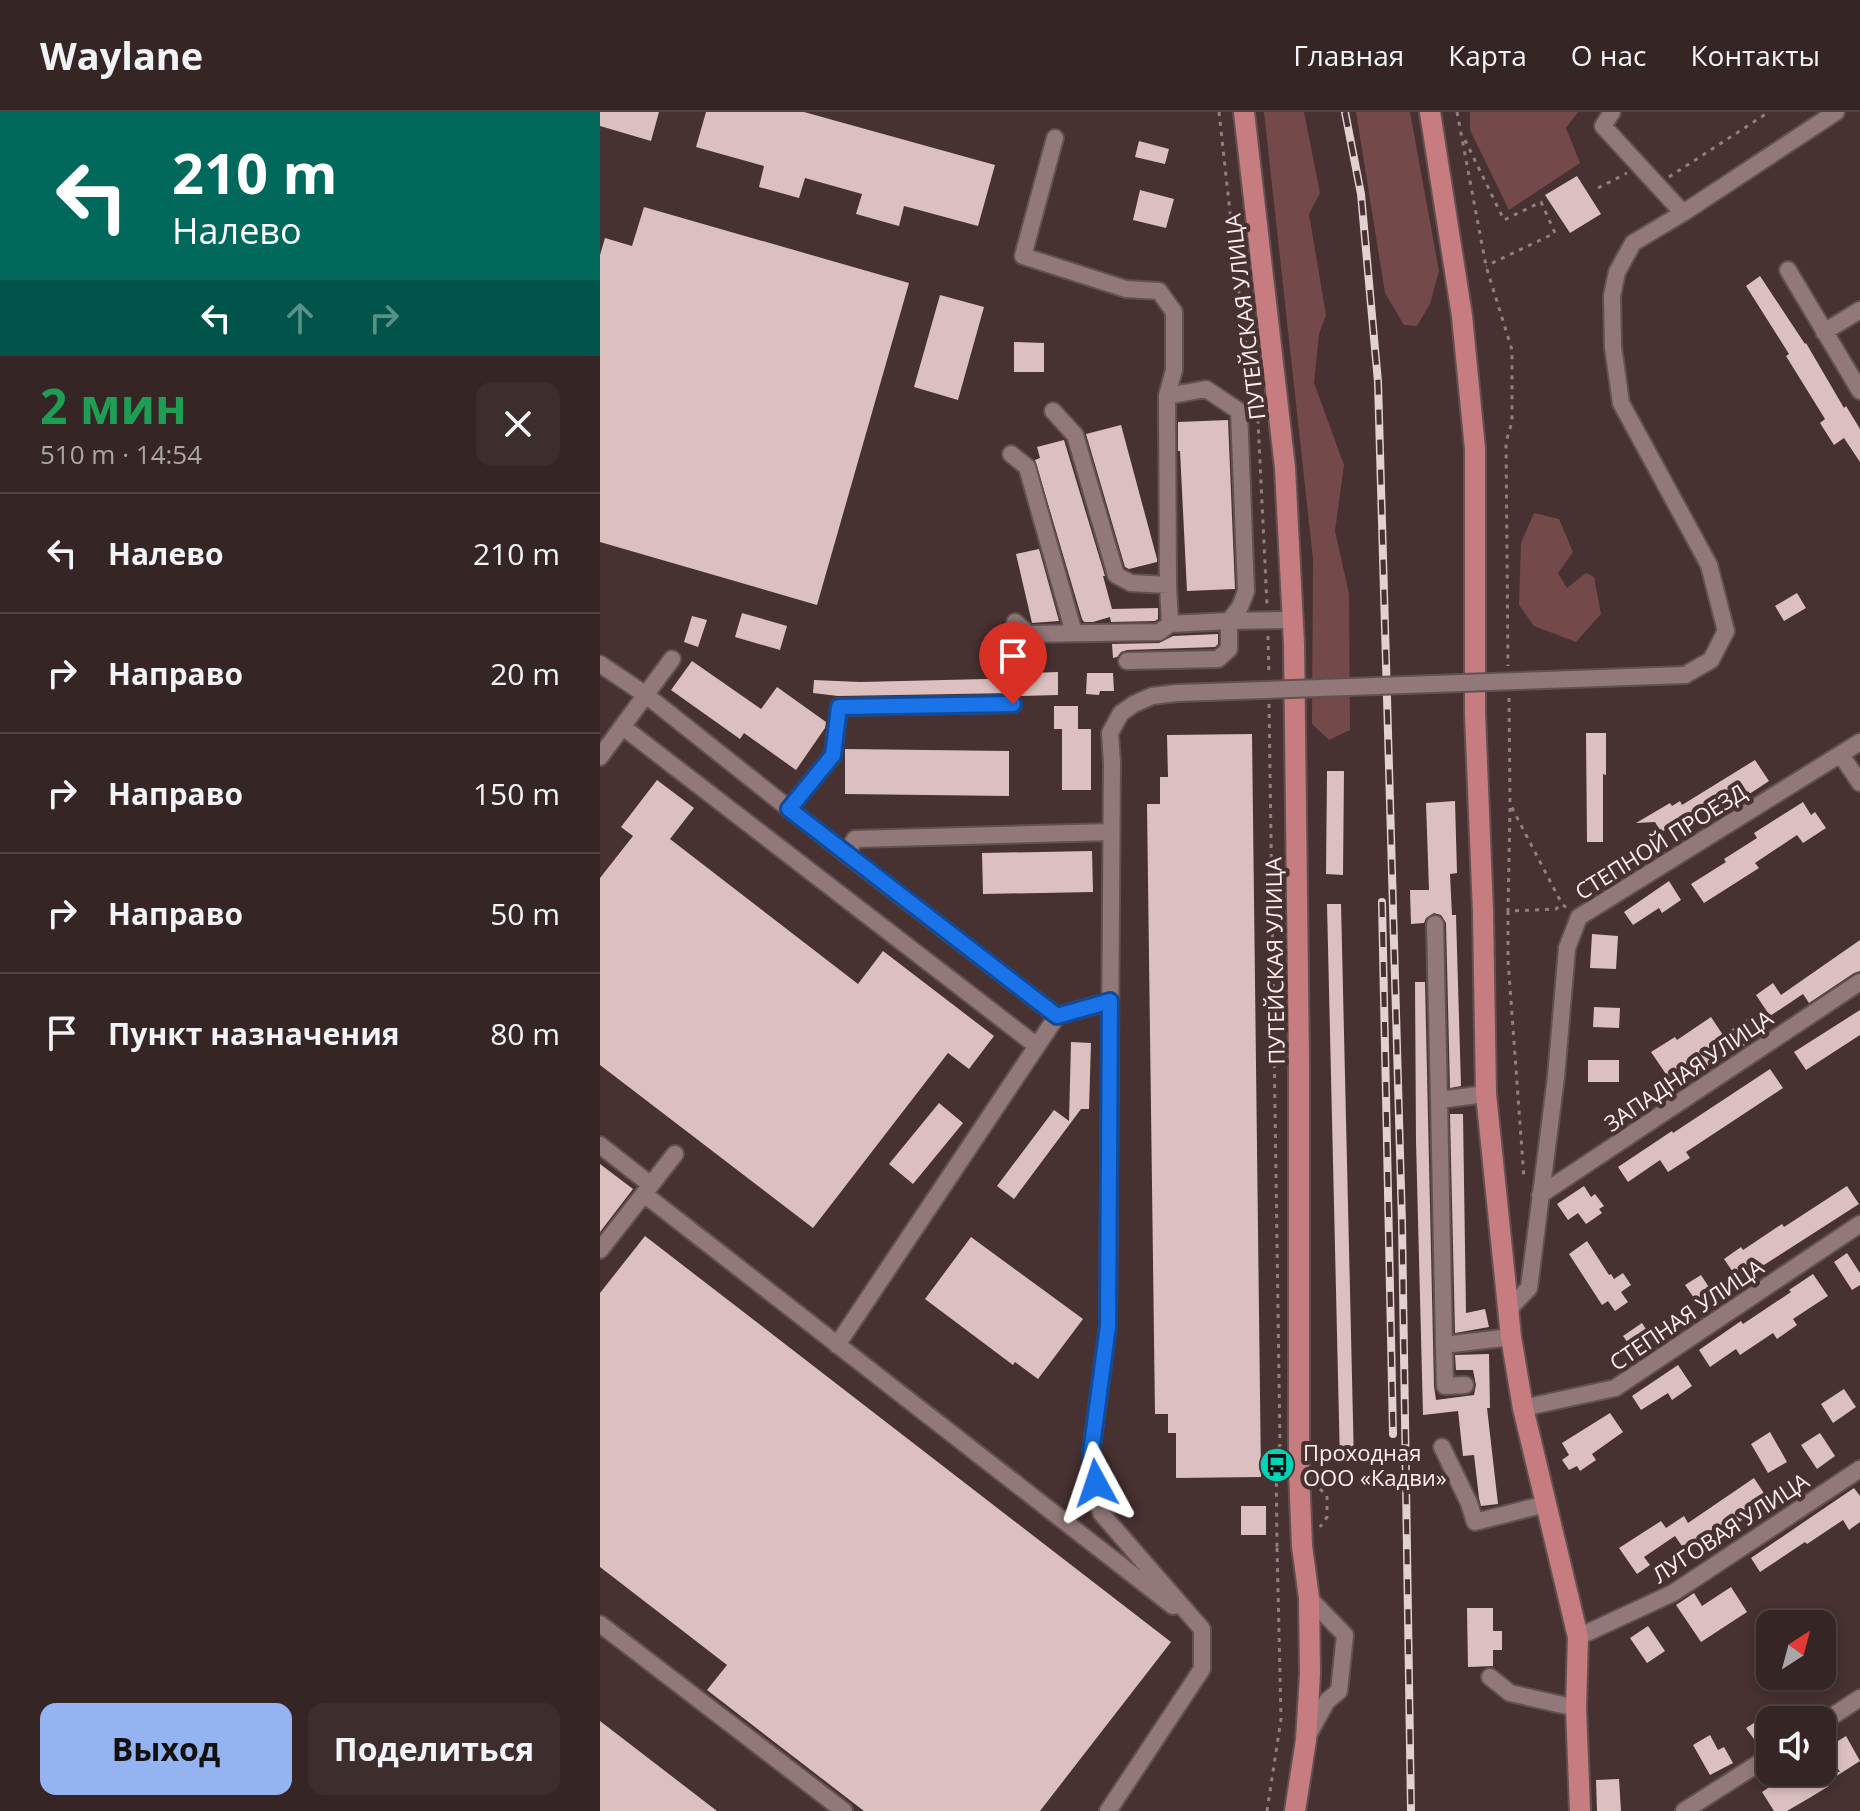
<!DOCTYPE html>
<html lang="ru">
<head>
<meta charset="utf-8">
<style>
	body { margin:0; font-family:"Open Sans",sans-serif; background:#3d2d2d; color:#f1f3f6; height:100vh; display:flex; flex-direction:column; font-size:30px; white-space:nowrap }
	* { box-sizing:border-box; margin:0 }
	p { font-size:26px; color:#aaa5a7 }
	.icon { flex:none; width:44px; height:44px; fill:none; stroke:currentColor; stroke-width:2; stroke-linecap:round; stroke-linejoin:round }
	.map { position:relative; flex:1; overflow:hidden }
	.panel { display:flex; flex-direction:column; background:#352525; width:600px }
	.panel>* { flex:none }
	.banner { background:#00695c; color:#fff; overflow:hidden }
	.needle { width:52px; rotate:36deg }
	.controls { position:absolute; left:1156px; top:1498px; display:grid; gap:16px }
	.controls a { display:grid; place-items:center; width:80px; height:80px; border-radius:16px; background:#352525; box-shadow:0 4px 12px #0003,0 0 0 2px #4f4242; font-size:40px }
	.pin { position:absolute; display:grid; place-items:center; width:68px; height:68px; color:#fff; margin:-82px -34px; border-radius:50% 50% 50% 0; rotate:-45deg; box-shadow:0 0 8px #0007 }
	.pin .icon { rotate:45deg }
	.me { position:absolute; width:88px; margin:-44px; rotate:355deg; stroke-linejoin:round; filter:drop-shadow(0 0 6px #0008) }
	.turn { display:flex; align-items:center; gap:28px; height:168px; padding:0 40px; font-size:36px }
	.turn .icon { width:104px; height:104px; stroke-width:2.5 }
	.turn b { display:block; font-size:56px; line-height:68px }
	.lanes { display:flex; align-items:center; height:76px; padding:0 40px; background:#0003; justify-content:center; gap:40px; direction:ltr }
	.lanes .off { opacity:.35 }
	.round { display:grid; place-items:center; flex:none; width:84px; height:84px; border-radius:16px; background:#3d2d2d }
	.head { display:flex; align-items:center; justify-content:space-between; height:136px; padding:0 40px }
	h1 { font-size:48px; font-weight:700; line-height:60px; color:#1e9e55 }
	.action { display:flex; gap:16px; margin-top:auto; padding:16px 40px }
	.action a { flex:1; height:92px; border-radius:16px; background:#95b2f1; color:#111; font-size:32px; font-weight:700; line-height:92px; text-align:center }
	.action a+a { background:#3d2d2d; color:#f1f3f6 }
	ul { padding:0; list-style:none }
	li { display:flex; align-items:center; gap:24px; height:120px; padding:0 40px; border-top:2px solid #4f4242 }
	li div { flex:1 }
	li b { display:block; font-size:30px }
	li em { font-style:normal }
	header { display:flex; align-items:center; gap:48px; box-sizing:border-box; height:112px; padding:0 40px; background:#352525; border-bottom:2px solid #4f4242 }
	header strong { font-size:38px }
	nav { display:flex; gap:44px; margin-inline-start:auto; font-size:28px }
	main { display:flex; flex:1; min-height:0 }
	.map>svg:first-child { display:block }
</style>
</head>
<body>
<header>
<strong>Waylane</strong>
<nav><a>Главная</a><a>Карта</a><a>О нас</a><a>Контакты</a></nav>
</header>
<main>
<section class="panel">
<div class="banner">
<div class="turn"><svg class="icon" aria-label="left" viewBox="0 0 24 24"><path d="M17 20v-9H6M10 6l-5 5 5 5"/></svg><div><b>210 m</b>Налево</div></div>
<div class="lanes"><svg class="icon" aria-label="left" viewBox="0 0 24 24"><path d="M17 20v-9H6M10 6l-5 5 5 5"/></svg><svg class="icon off" aria-label="ahead" viewBox="0 0 24 24"><path d="M12 20V5M6 11l6-6 6 6"/></svg><svg class="icon off" aria-label="right" viewBox="0 0 24 24"><path d="M7 20v-9h11M14 6l5 5-5 5"/></svg></div>
</div>
<div class="head"><div><h1>2 мин</h1><p>510 m · 14:54</p></div><a class="round"><svg class="icon" aria-label="close" viewBox="0 0 24 24"><path d="M6 6l12 12M18 6L6 18"/></svg></a></div>
<ul>
<li><svg class="icon" aria-label="left" viewBox="0 0 24 24"><path d="M17 20v-9H6M10 6l-5 5 5 5"/></svg><div><b>Налево</b></div><em>210 m</em></li>
<li><svg class="icon" aria-label="right" viewBox="0 0 24 24"><path d="M7 20v-9h11M14 6l5 5-5 5"/></svg><div><b>Направо</b></div><em>20 m</em></li>
<li><svg class="icon" aria-label="right" viewBox="0 0 24 24"><path d="M7 20v-9h11M14 6l5 5-5 5"/></svg><div><b>Направо</b></div><em>150 m</em></li>
<li><svg class="icon" aria-label="right" viewBox="0 0 24 24"><path d="M7 20v-9h11M14 6l5 5-5 5"/></svg><div><b>Направо</b></div><em>50 m</em></li>
<li><svg class="icon" aria-label="arrive" viewBox="0 0 24 24"><path d="M6 21V4h12l-3 4 3 4H6"/></svg><div><b>Пункт назначения</b></div><em>80 m</em></li>
</ul>
<div class="action"><a>Выход</a><a>Поделиться</a></div>
</section>
<div class="map">
<svg width="1260" height="1699" viewBox="0 0 1260 1699">
	<rect width="100%" height="100%" fill="#473131"/>
	<path fill="#74494a" d="M 664,0 L 704,0 L 720,81 L 709,102 L 726,203 L 719,222 L 714,271 L 744,353 L 735,419 L 749,482 L 750,618 L 729,628 L 712,612 L 713,447 Z
		M 756,0 L 810,0 L 839,159 L 830,192 L 817,214 L 804,213 L 785,181 Z
		M 870,0 L 978,0 L 966,16 L 980,51 L 909,98 L 870,18 Z
		M 934,401 L 959,407 L 973,440 L 958,461 L 967,476 L 986,461 L 994,465 L 1001,502 L 976,530 L 934,514 L 919,493 L 921,431 Z"/>
	<path fill="#dcc0c0" d="M 0,0 L 59,0 L 51,29 L 0,14 Z
		M 106,0 L 204,0 L 395,53 L 378,114 L 304,94 L 299,114 L 256,102 L 262,82 L 205,66 L 199,86 L 159,75 L 164,54 L 96,35 Z
		M 539,29 L 569,37 L 565,52 L 535,45 Z
		M 977,64 L 1001,102 L 970,121 L 945,83 Z
		M 540,78 L 574,87 L 566,116 L 533,108 Z
		M 44,95 L 309,171 L 217,493 L 0,430 L 0,143 L 5,126 L 32,134 Z
		M 1160,164 L 1205,232 L 1206,231 L 1244,296 L 1246,294 L 1260,317 L 1260,350 L 1244,326 L 1234,333 L 1220,311 L 1225,307 L 1186,244 L 1189,242 L 1146,174 Z
		M 340,183 L 384,195 L 358,288 L 314,275 Z
		M 414,230 L 444,231 L 444,260 L 414,260 Z
		M 628,308 L 635,477 L 587,479 L 580,339 L 578,339 L 578,310 Z
		M 521,313 L 557,447 L 557,450 L 529,457 L 525,455 L 486,322 Z
		M 464,328 L 505,464 L 503,464 L 512,497 L 558,496 L 558,507 L 555,509 L 511,510 L 510,505 L 493,510 L 484,510 L 482,507 L 435,348 L 440,346 L 437,335 Z
		M 439,437 L 459,509 L 432,511 L 416,442 Z
		M 1197,481 L 1206,496 L 1184,509 L 1175,494 Z
		M 142,501 L 187,514 L 180,538 L 135,525 Z
		M 92,504 L 107,508 L 98,535 L 84,530 Z
		M 618,522 L 618,532 L 615,535 L 527,538 L 521,540 L 517,545 L 513,546 L 512,532 L 559,531 L 573,524 Z
		M 92,549 L 161,597 L 177,575 L 226,610 L 225,616 L 196,658 L 144,621 L 140,627 L 71,578 Z
		M 458,560 L 458,583 L 420,584 L 413,581 L 238,584 L 213,581 L 214,568 L 260,570 L 432,566 L 432,561 Z
		M 487,561 L 513,561 L 514,579 L 500,579 L 499,583 L 486,582 Z
		M 454,594 L 478,594 L 478,617 L 491,617 L 491,678 L 462,678 L 462,617 L 454,617 Z
		M 986,621 L 1006,621 L 1006,663 L 1003,662 L 1003,730 L 987,730 Z
		M 652,622 L 661,1365 L 576,1366 L 576,1321 L 568,1321 L 568,1302 L 555,1302 L 547,692 L 560,692 L 560,665 L 568,665 L 567,623 Z
		M 245,637 L 409,639 L 409,684 L 245,682 Z
		M 1155,648 L 1169,669 L 1116,704 L 1108,692 L 1082,708 L 1084,712 L 1070,721 L 1067,717 L 1061,720 L 1055,710 L 1036,711 L 1070,691 L 1072,694 L 1080,689 L 1082,693 Z
		M 727,659 L 744,659 L 743,763 L 726,762 Z
		M 57,668 L 94,696 L 70,727 L 258,872 L 283,839 L 394,924 L 369,957 L 348,941 L 213,1116 L 0,953 L 0,766 L 33,724 L 21,715 Z
		M 855,689 L 857,761 L 850,762 L 852,803 L 856,803 L 861,974 L 850,976 L 846,811 L 841,803 L 834,801 L 826,806 L 824,811 L 811,812 L 810,778 L 829,778 L 826,691 Z
		M 1203,690 L 1211,703 L 1215,700 L 1226,716 L 1203,731 L 1197,723 L 1155,751 L 1159,756 L 1104,791 L 1091,772 L 1126,750 L 1124,747 L 1157,726 L 1154,721 Z
		M 492,739 L 493,780 L 383,782 L 382,741 Z
		M 1069,769 L 1081,788 L 1062,801 L 1059,796 L 1033,813 L 1024,800 Z
		M 727,792 L 741,792 L 754,1351 L 740,1351 Z
		M 992,822 L 1018,824 L 1016,857 L 990,856 Z
		M 1260,828 L 1260,859 L 1254,861 L 1209,891 L 1203,882 L 1170,904 L 1156,883 L 1173,871 L 1181,883 Z
		M 815,870 L 825,870 L 834,1274 L 836,1288 L 874,1283 L 876,1273 L 873,1258 L 856,1258 L 855,1243 L 889,1242 L 890,1296 L 887,1296 L 898,1392 L 881,1394 L 879,1386 L 874,1343 L 863,1344 L 858,1299 L 823,1303 L 816,1029 Z
		M 994,895 L 1020,896 L 1019,916 L 993,915 Z
		M 1260,898 L 1260,923 L 1206,958 L 1194,940 Z
		M 1152,904 L 1163,921 L 1142,935 L 1140,932 L 1107,954 L 1104,950 L 1072,971 L 1051,940 L 1075,925 L 1077,928 L 1111,905 L 1123,923 Z
		M 471,930 L 491,931 L 489,997 L 481,997 L 414,1087 L 397,1074 L 454,998 L 469,1009 Z
		M 988,948 L 1019,948 L 1019,970 L 988,970 Z
		M 1170,957 L 1183,976 L 1086,1040 L 1090,1046 L 1068,1060 L 1060,1048 L 1028,1070 L 1018,1055 L 1072,1019 L 1073,1021 Z
		M 339,991 L 363,1011 L 313,1072 L 289,1052 Z
		M 850,1002 L 863,1002 L 866,1201 L 885,1197 L 889,1215 L 855,1221 Z
		M 0,1052 L 33,1077 L 0,1120 Z
		M 984,1074 L 991,1085 L 995,1082 L 1004,1094 L 999,1097 L 1002,1101 L 986,1112 L 978,1101 L 968,1108 L 957,1092 Z
		M 1247,1074 L 1259,1092 L 1139,1169 L 1124,1147 L 1141,1135 L 1143,1138 L 1182,1112 L 1184,1115 Z
		M 45,1124 L 571,1530 L 440,1699 L 264,1699 L 107,1578 L 127,1553 L 0,1455 L 0,1181 Z
		M 371,1125 L 483,1207 L 438,1267 L 415,1250 L 413,1253 L 325,1187 Z
		M 987,1129 L 1009,1163 L 1011,1162 L 1014,1167 L 1023,1161 L 1031,1173 L 1021,1180 L 1028,1190 L 1015,1199 L 1008,1189 L 1002,1193 L 969,1142 Z
		M 1247,1141 L 1260,1161 L 1260,1173 L 1252,1178 L 1234,1150 Z
		M 1213,1162 L 1228,1184 L 1193,1207 L 1197,1213 L 1177,1227 L 1173,1221 L 1140,1243 L 1136,1237 L 1110,1255 L 1099,1238 L 1141,1209 L 1143,1212 L 1191,1180 L 1189,1178 Z
		M 1101,1163 L 1114,1183 L 1099,1193 L 1085,1173 Z
		M 1042,1211 L 1054,1229 L 1035,1241 L 1023,1224 Z
		M 1078,1253 L 1092,1274 L 1072,1288 L 1068,1281 L 1041,1298 L 1032,1284 Z
		M 1244,1277 L 1256,1295 L 1233,1311 L 1221,1292 Z
		M 1010,1301 L 1023,1320 L 992,1342 L 996,1348 L 980,1359 L 977,1354 L 969,1358 L 962,1348 L 969,1343 L 962,1331 Z
		M 1170,1320 L 1187,1350 L 1168,1361 L 1151,1332 Z
		M 1220,1321 L 1235,1344 L 1217,1357 L 1201,1333 Z
		M 1154,1366 L 1171,1392 L 1159,1400 L 1157,1398 L 1121,1422 L 1116,1415 L 1084,1437 L 1075,1424 L 1044,1445 L 1050,1453 L 1037,1462 L 1019,1436 L 1061,1409 L 1066,1416 L 1084,1404 L 1088,1411 Z
		M 1254,1376 L 1260,1384 L 1260,1410 L 1249,1418 L 1243,1408 L 1207,1432 L 1205,1430 L 1160,1460 L 1151,1446 Z
		M 641,1394 L 666,1394 L 666,1423 L 641,1423 Z
		M 1131,1475 L 1147,1500 L 1101,1530 L 1076,1493 L 1094,1481 L 1102,1494 Z
		M 867,1496 L 893,1496 L 893,1519 L 902,1519 L 902,1538 L 893,1538 L 893,1554 L 868,1555 Z
		M 1048,1514 L 1065,1539 L 1047,1551 L 1030,1526 Z
		M 1170,1601 L 1170,1627 L 1159,1634 L 1146,1616 Z
		M 0,1609 L 117,1699 L 0,1699 Z
		M 1110,1623 L 1118,1638 L 1124,1635 L 1133,1651 L 1110,1663 L 1093,1633 Z
		M 1246,1624 L 1260,1649 L 1227,1670 L 1229,1674 L 1211,1685 L 1187,1699 L 1174,1699 L 1162,1680 L 1177,1670 L 1179,1673 L 1200,1660 L 1240,1660 L 1225,1637 Z
		M 1019,1667 L 1021,1699 L 997,1699 L 996,1668 Z"/>
	<g fill="none" stroke-linecap="round" stroke-linejoin="round">
		<defs>
			<path id="minor" d="M 1012,0 L 1003,14 L 1083,101
				M 455,26 L 423,144 L 526,177 L 559,179 L 574,200 L 574,258 L 567,284
				M 1188,158 L 1260,279
				M 1224,220 L 1260,198
				M 453,299 L 475,323 L 516,463 L 531,471 L 568,473 L 570,512
				M 411,342 L 427,355 L 474,521
				M 415,510 L 428,522 L 559,520 L 570,512 L 629,509 L 640,495 L 646,479 L 639,299 L 606,277 L 567,284 L 568,473
				M 527,549 L 618,547 L 629,537 L 629,509 L 693,508
				M 0,552 L 46,583 L 246,742 L 457,904 L 510,889
				M 1085,563 L 1111,548 L 1126,519 L 1109,453 L 1021,291 L 1013,235 L 1012,184 L 1017,160 L 1033,131 L 1083,101 L 1236,0
				M 23,615 L 437,934
				M 1241,643 L 1260,671
				M 0,645 L 72,547
				M 189,697 L 233,643 L 239,595 L 413,592
				M 246,742 L 255,727 L 511,720
				M 835,812 L 839,988 L 886,982
				M 839,988 L 844,1233 L 911,1225
				M 0,1033 L 51,1073
				M 44,1082 L 573,1494
				M 940,1083 L 1260,870
				M 0,1138 L 75,1042
				M 908,1198 L 929,1176 L 956,965 L 967,836 L 979,805 L 1260,630
				M 237,1233 L 457,904
				M 844,1233 L 845,1274 L 865,1273
				M 923,1296 L 1015,1276 L 1260,1112
				M 842,1335 L 869,1391 L 875,1410 L 946,1392
				M 0,1512 L 244,1699
				M 978,1525 L 1073,1481 L 1260,1357
				M 890,1565 L 910,1581 L 976,1596
				M 1222,1611 L 1260,1586
				M 706,1627 L 727,1589 L 739,1579 L 745,1523 L 709,1486
				M 508,1699 L 602,1557 L 602,1517 L 501,1401 L 491,1341 L 508,1214 L 512,651 L 510,621 L 521,601 L 534,592 L 552,584 L 577,581
				M 1084,1699 L 1170,1644"/>
			<path id="major" d="M 644,0 L 685,356 L 694,532 L 699,953 L 699,1359 L 702,1434 L 709,1486 L 710,1562 L 706,1628 L 695,1699
				M 830,0 L 862,204 L 875,337 L 875,602 L 883,800 L 886,982 L 911,1225 L 923,1296 L 978,1525 L 976,1596 L 980,1699"/>
		</defs>
		<use href="#minor" stroke="#635151" stroke-width="20"/>
		<use href="#major" stroke="#635151" stroke-width="24"/>
		<path stroke="#927f7f" stroke-width="3" stroke-dasharray="4 6" stroke-linecap="butt" d="M 619,0 L 642,209 L 658,309 L 667,493
			M 857,0 L 886,154 L 912,238 L 912,310 L 906,330 L 908,554
			M 865,28 L 904,108 L 941,90 L 955,121 L 886,154
			M 1069,65 L 1169,0
			M 998,76 L 1027,61
			M 668,524 L 669,564
			M 909,586 L 910,692 L 962,792 L 967,796
			M 669,592 L 680,1333 L 676,1340 L 677,1434 L 683,1434
			M 910,696 L 908,799 L 956,797 L 962,792
			M 908,799 L 908,848 L 924,1066
			M 720,1377 L 727,1384 L 727,1405 L 720,1415
			M 667,1699 L 681,1607 L 677,1434"/>
		<use href="#minor" stroke="#927879" stroke-width="16"/>
		<use href="#major" stroke="#c77d80" stroke-width="20"/>
		<defs>
			<path id="rail" d="M 745,0 L 761,82 L 778,270 L 802,1111 L 811,1699
				M 782,790 L 793,1322"/>
		</defs>
		<use href="#rail" stroke="#e1d1d1" stroke-width="8"/>
		<use href="#rail" stroke="#473131" stroke-width="5" stroke-dasharray="15" stroke-linecap="butt"/>
		<defs>
			<path id="minor-bridge" d="M 577,581 L 1085,563"/>
		</defs>
		<use href="#minor-bridge" stroke="#635151" stroke-width="20" stroke-linecap="butt"/>
		<use href="#minor-bridge" stroke="#927879" stroke-width="16"/>
	</g>
	<g fill="none" stroke-linecap="round" stroke-linejoin="round">
		<defs>
			<path id="route" d="M 413,592 L 239,595 L 233,643 L 189,697 L 457,904 L 510,889 L 508,1214 L 491,1341 L 496,1371"/>
		</defs>
		<use href="#route" stroke="#114b97" stroke-width="20"/>
		<use href="#route" stroke="#1a73e8" stroke-width="14"/>
	</g>
	<defs>
		<symbol id="bus-disc" viewBox="-11 -11 22 22"><circle r="9.5" fill="#00d5b7" stroke="#473131"/><path d="M-5-6H5V4H4V6H2V4H-2V6H-4V4H-5ZM-3.5-4V0h7V-4ZM-3.5 1.2v1.5H-2V1.2ZM2 1.2v1.5H3.5V1.2Z" fill="#111"/></symbol>
	</defs>
	<g fill-rule="evenodd">
		<use href="#bus-disc" x="657" y="1333" width="40" height="40"/>
	</g>
	<g text-anchor="middle" dominant-baseline="central" stroke-width="8" stroke-linejoin="round" paint-order="stroke">
		<g font-size="22" fill="#feefef" stroke="#473131">
			<text transform="translate(644 205) rotate(-97)">ПУТЕЙСКАЯ УЛИЦА</text>
			<text transform="translate(1060 729) rotate(-32)">СТЕПНОЙ ПРОЕЗД</text>
			<text transform="translate(674 849) rotate(-91)">ПУТЕЙСКАЯ УЛИЦА</text>
			<text transform="translate(1088 958) rotate(-34)">ЗАПАДНАЯ УЛИЦА</text>
			<text transform="translate(1086 1202) rotate(-34)">СТЕПНАЯ УЛИЦА</text>
			<text transform="translate(1130 1415) rotate(-33)">ЛУГОВАЯ УЛИЦА</text>
		</g>
		<g font-size="22" fill="#feefef" stroke="#473131" text-anchor="start">
			<text x="703" y="1340">Проходная<tspan x="703" dy="25">ООО «Кадви»</tspan></text>
		</g>
	</g>
</svg>
<div class="controls">
<a><svg class="needle" viewBox="-14 -14 28 28"><path d="M0-13l5 13h-10z" fill="#e53935"/><path d="M0 13l5-13h-10z" fill="#aaa5a7"/></svg></a>
<a><svg class="icon" aria-label="sound" viewBox="0 0 24 24"><path d="M4 9h4l5-4v14l-5-4H4zM17 9q2 3 0 6"/></svg></a>
</div>
<div class="pin" style="left:413px;top:592px;background:#d93025"><svg class="icon" aria-label="arrive" viewBox="0 0 24 24"><path d="M6 21V4h12l-3 4 3 4H6"/></svg></div>
<svg class="me" style="left:496px;top:1371px" viewBox="-20 -20 40 40"><path d="M0-17L14 15 0 8-14 15z" fill="#1a73e8" stroke="#fff" stroke-width="4"/></svg>
</div>
</main>
</body>
</html>
